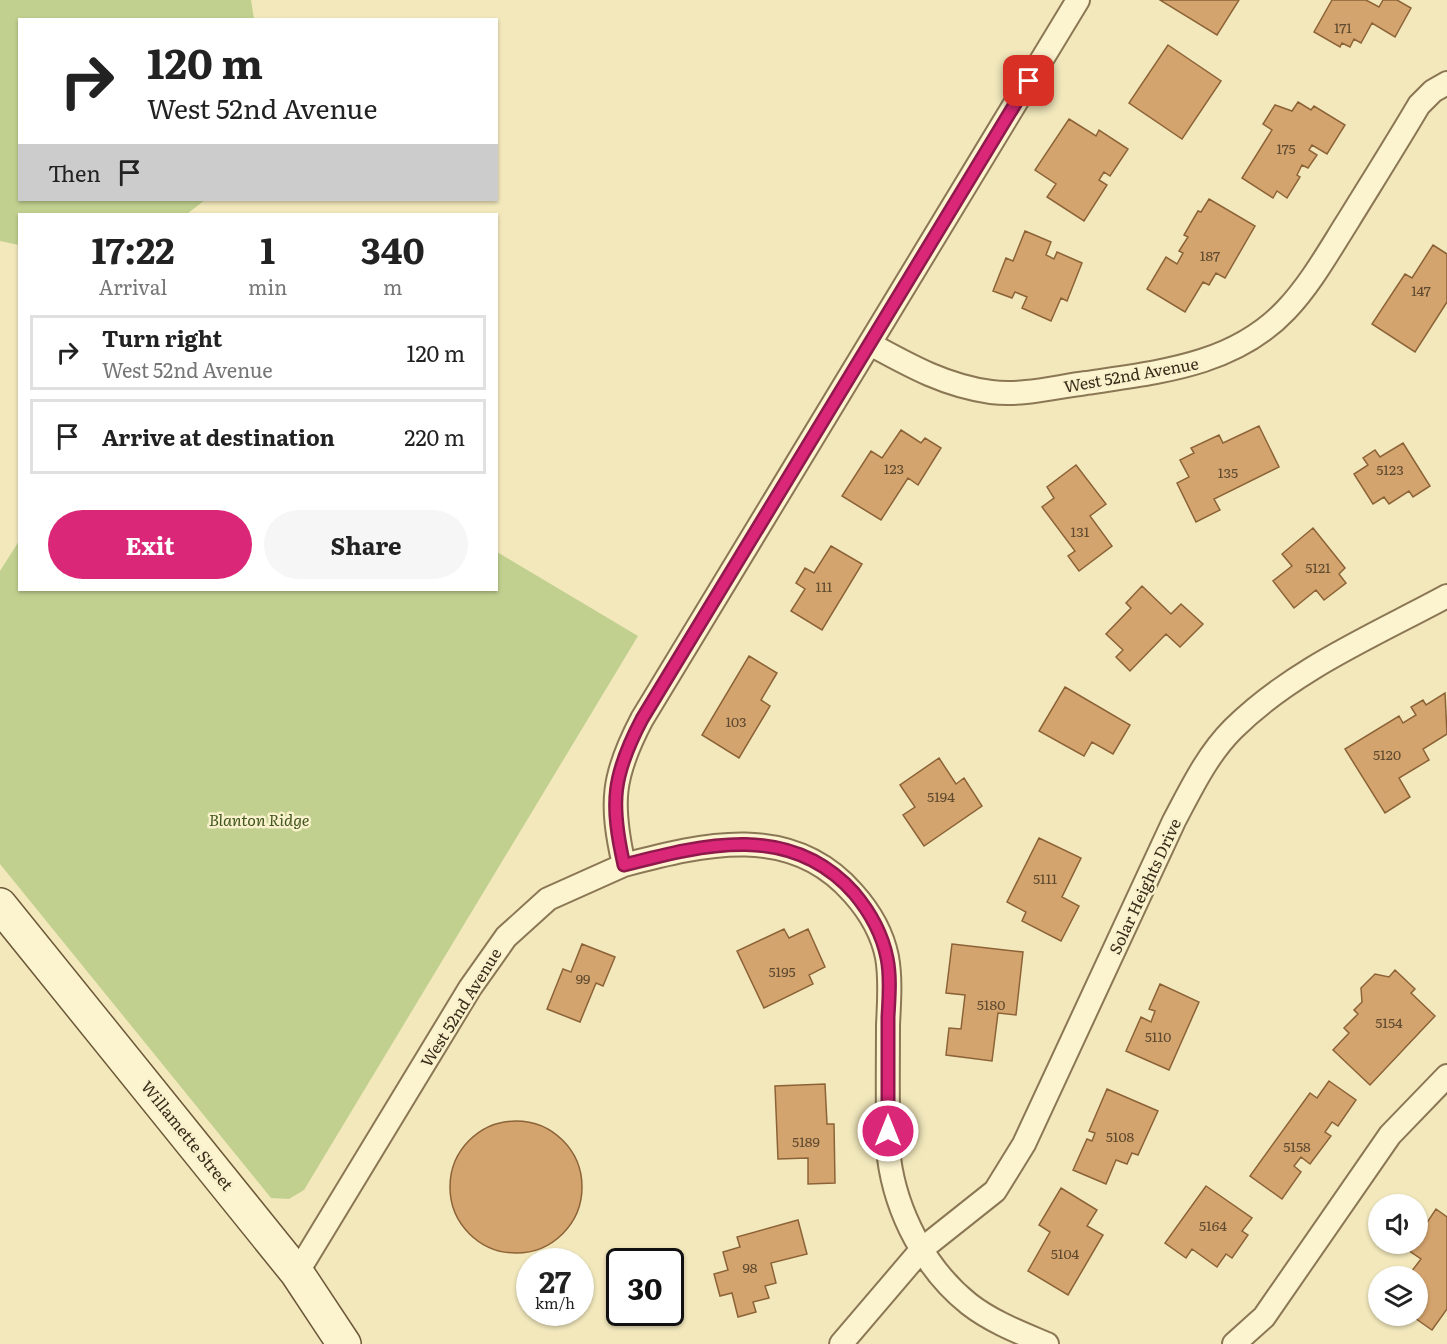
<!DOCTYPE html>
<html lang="en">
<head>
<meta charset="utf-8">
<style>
	body { margin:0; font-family:Literata,serif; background:#f6f6f6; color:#222; height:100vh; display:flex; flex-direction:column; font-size:22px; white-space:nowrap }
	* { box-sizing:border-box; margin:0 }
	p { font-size:20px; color:#767676 }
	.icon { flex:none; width:33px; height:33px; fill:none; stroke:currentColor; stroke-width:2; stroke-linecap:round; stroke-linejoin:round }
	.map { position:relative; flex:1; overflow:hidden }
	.drawer { position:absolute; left:18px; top:213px; width:480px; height:378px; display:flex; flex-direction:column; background:#fff; border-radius:0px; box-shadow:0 2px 4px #0004 }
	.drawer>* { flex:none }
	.banner { position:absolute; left:18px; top:18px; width:480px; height:183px; border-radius:0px; box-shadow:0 2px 4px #0004; background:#fff; color:#222; overflow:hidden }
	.tools { position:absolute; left:1368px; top:1194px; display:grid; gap:12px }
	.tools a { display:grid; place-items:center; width:60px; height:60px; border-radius:50%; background:#fff; box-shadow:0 2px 4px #0004; font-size:30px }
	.speed { position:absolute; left:516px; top:1248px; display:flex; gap:12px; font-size:30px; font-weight:700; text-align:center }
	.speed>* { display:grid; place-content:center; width:78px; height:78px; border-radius:50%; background:#fff; box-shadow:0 2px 4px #0004; line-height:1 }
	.speed small { font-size:15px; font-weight:400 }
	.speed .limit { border:3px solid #111; border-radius:9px; background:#fff; color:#111 }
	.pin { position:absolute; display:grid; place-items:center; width:51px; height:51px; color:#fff; margin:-26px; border-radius:12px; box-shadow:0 3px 9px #0006 }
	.me { position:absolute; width:66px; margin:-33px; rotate:0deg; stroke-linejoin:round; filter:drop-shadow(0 0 4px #0008) }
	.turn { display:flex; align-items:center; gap:21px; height:126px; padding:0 30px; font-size:27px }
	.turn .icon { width:78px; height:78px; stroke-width:2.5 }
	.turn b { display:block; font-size:42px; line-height:51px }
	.then { display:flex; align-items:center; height:57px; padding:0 30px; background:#0003; gap:12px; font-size:22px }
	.eta { display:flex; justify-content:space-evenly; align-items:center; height:102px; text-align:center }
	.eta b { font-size:36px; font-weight:700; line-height:42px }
	.cta { display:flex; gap:12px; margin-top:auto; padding:12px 30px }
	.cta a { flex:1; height:69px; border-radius:36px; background:#db2777; color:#fff; font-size:24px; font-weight:700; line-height:69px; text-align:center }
	.cta a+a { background:#f6f6f6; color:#222 }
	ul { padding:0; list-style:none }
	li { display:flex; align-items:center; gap:18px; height:75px; margin:0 12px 9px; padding:0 18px; border:3px solid #e0e0e0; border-radius:0px }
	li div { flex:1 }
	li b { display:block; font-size:22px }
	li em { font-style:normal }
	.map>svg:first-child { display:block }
</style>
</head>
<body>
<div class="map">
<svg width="1447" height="1344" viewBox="0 0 1447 1344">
	<rect width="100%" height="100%" fill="#f2e8bc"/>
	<path fill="#c1d08f" d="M 0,0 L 251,0 L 254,19 L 20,20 L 20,200 L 205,200 L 187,214 L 20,214 L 19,245 L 0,241 Z
		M 19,541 L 20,590 L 496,590 L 497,552 L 638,636 L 304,1190 L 289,1199 L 271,1198 L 0,864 L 0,571 Z"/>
	<path fill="#d4a46e" stroke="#8c6337" stroke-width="1.5" d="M 1160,0 L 1239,0 L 1217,35 Z
		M 1332,0 L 1366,0 L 1379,7 L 1383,0 L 1397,0 L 1411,8 L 1395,37 L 1372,23 L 1361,43 L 1354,39 L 1350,47 L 1342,43 L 1340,47 L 1314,32 Z
		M 1168,45 L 1221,81 L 1182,139 L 1129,103 Z
		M 1298,102 L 1311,110 L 1314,106 L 1345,125 L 1327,154 L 1312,145 L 1309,150 L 1317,155 L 1308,168 L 1302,165 L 1297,175 L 1300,177 L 1287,198 L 1277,191 L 1273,198 L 1242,178 L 1272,130 L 1263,124 L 1275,105 L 1292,111 Z
		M 1069,119 L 1096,136 L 1099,130 L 1128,149 L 1110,176 L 1104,172 L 1099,180 L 1107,185 L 1084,221 L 1047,197 L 1056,184 L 1035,170 Z
		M 1209,199 L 1255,226 L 1225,278 L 1216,273 L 1209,285 L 1203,282 L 1185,312 L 1147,289 L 1166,257 L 1177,264 L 1183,253 L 1179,251 L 1188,237 L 1184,235 L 1198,211 L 1201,212 Z
		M 1025,231 L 1051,242 L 1046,255 L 1054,259 L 1057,252 L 1082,263 L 1067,301 L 1061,298 L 1051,321 L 1022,308 L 1027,297 L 1015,292 L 1012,298 L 993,291 L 1006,258 L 1013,261 Z
		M 1433,245 L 1447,254 L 1447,302 L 1415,352 L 1372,324 L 1405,274 L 1412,278 Z
		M 1259,426 L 1279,467 L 1214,499 L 1220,510 L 1196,522 L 1177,483 L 1189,477 L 1180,460 L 1194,453 L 1191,448 L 1219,435 L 1223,443 Z
		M 901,430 L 921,443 L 925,438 L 941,448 L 918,485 L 908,478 L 881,520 L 842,496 L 871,451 L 882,458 Z
		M 1403,443 L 1430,486 L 1413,497 L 1409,491 L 1389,504 L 1384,497 L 1373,504 L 1354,474 L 1368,465 L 1363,458 L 1375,450 L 1380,457 Z
		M 1076,465 L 1106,504 L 1090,516 L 1112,546 L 1079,571 L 1068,556 L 1075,551 L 1042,507 L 1054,498 L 1047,487 Z
		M 1313,528 L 1345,568 L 1339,574 L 1346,583 L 1324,600 L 1316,590 L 1294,608 L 1273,581 L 1292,566 L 1282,554 Z
		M 831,546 L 862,564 L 822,630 L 791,611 L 805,589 L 796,583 L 805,568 L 814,573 Z
		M 1142,586 L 1171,614 L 1181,604 L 1203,624 L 1180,647 L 1166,634 L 1130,671 L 1116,657 L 1123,650 L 1106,634 L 1131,608 L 1126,603 Z
		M 749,656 L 777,673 L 761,700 L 770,706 L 739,758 L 702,735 Z
		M 1065,687 L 1130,725 L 1113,754 L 1092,742 L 1084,756 L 1039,731 Z
		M 1445,693 L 1447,734 L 1423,749 L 1429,760 L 1399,778 L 1410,797 L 1385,813 L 1345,749 L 1399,716 L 1403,723 L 1416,715 L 1411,707 L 1423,700 L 1426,705 Z
		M 939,758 L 956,784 L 964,778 L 982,806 L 924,846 L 903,815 L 915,807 L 900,785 Z
		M 1039,838 L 1081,858 L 1062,897 L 1079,906 L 1061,941 L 1022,921 L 1026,912 L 1007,902 Z
		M 784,929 L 789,938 L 808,929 L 825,967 L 809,975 L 813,984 L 764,1008 L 737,951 Z
		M 582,944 L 615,957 L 603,986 L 596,983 L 580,1022 L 547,1009 L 563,969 L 571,972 Z
		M 952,944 L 1023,952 L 1016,1015 L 998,1013 L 992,1061 L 946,1055 L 949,1028 L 961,1029 L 965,995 L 946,993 Z
		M 1395,970 L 1415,989 L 1411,993 L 1435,1016 L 1370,1085 L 1333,1050 L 1349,1033 L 1344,1028 L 1358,1014 L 1354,1010 L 1362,1002 L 1361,988 L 1375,974 L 1389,977 Z
		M 1160,984 L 1199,1002 L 1169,1070 L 1126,1051 L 1141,1017 L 1151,1022 L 1155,1011 L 1149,1009 Z
		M 1329,1081 L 1356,1100 L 1338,1126 L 1332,1122 L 1325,1132 L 1331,1136 L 1310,1164 L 1301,1157 L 1294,1166 L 1301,1172 L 1282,1199 L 1250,1176 L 1310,1093 L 1317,1098 Z
		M 825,1084 L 827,1124 L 834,1124 L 835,1183 L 808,1184 L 808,1158 L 778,1159 L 775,1086 Z
		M 1107,1089 L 1158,1111 L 1138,1155 L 1132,1153 L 1127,1164 L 1116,1160 L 1106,1184 L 1073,1170 L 1087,1139 L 1092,1141 L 1095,1133 L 1089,1131 Z
		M450 1187a66 66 0 1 1 132 0a66 66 0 1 1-132 0Z
		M 1206,1186 L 1252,1218 L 1242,1231 L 1248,1235 L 1232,1258 L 1226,1254 L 1217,1267 L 1192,1249 L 1186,1258 L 1165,1243 Z
		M 1061,1188 L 1097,1210 L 1087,1226 L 1103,1235 L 1068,1295 L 1028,1271 L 1050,1232 L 1039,1225 Z
		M 1436,1209 L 1447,1217 L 1447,1309 L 1432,1330 L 1412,1316 L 1418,1316 L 1418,1276 L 1408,1276 L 1421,1259 L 1408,1250 L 1413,1244 L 1418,1244 L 1418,1236 Z
		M 798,1220 L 807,1254 L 771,1263 L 776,1283 L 765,1286 L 769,1298 L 753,1302 L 756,1312 L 738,1317 L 732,1293 L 720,1296 L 714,1274 L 728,1270 L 723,1252 L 740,1247 L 737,1237 Z"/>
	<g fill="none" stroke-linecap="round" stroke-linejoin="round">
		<defs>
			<path id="street" d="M 870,344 C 910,366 946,386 991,392 C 1023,396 1055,387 1086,383 C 1158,372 1233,366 1286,310 C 1310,285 1329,251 1348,221 C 1372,182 1396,144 1419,105 L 1433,91 L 1447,83
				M 624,865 C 704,844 791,822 853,893 C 870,912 882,932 887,957 C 891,979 889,1003 888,1025 C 888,1069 887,1114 889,1158 C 896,1212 925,1269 969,1304 C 992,1322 1021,1333 1047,1344
				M 297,1273 L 470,988 L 506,937 L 548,899 L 624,865 C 610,803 612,776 642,719 L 1078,0
				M 841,1344 L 922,1249 L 995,1191 L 1024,1144 L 1174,821 C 1191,789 1207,755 1233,729 C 1292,670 1375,635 1447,596
				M 1234,1344 L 1264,1317 L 1390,1135 L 1447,1076"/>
			<path id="secondary" d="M 0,905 L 297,1273 L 344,1344"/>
		</defs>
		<use href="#street" stroke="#8b7754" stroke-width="26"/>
		<use href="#secondary" stroke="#6c5837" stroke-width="36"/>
		<use href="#street" stroke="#fcf4cf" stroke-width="22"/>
		<use href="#secondary" stroke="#fcf4cf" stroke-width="33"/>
	</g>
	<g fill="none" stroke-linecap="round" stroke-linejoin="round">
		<defs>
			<path id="route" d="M 888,1131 C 888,1093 888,1055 888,1017 C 889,998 891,977 887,958 C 882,933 870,912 854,893 C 791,822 705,844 624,865 C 610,803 612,776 642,719 L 1029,81"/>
		</defs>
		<use href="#route" stroke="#8e194d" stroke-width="15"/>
		<use href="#route" stroke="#db2777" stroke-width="10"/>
	</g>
	<g text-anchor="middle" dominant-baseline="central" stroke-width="5" stroke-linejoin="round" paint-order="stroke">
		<g font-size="14" fill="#5f4a2f">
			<text x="1343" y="27">171</text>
			<text x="1286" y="148">175</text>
			<text x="1210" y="255">187</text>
			<text x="1421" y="290">147</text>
			<text x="894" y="468">123</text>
			<text x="1390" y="469">5123</text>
			<text x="1228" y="472">135</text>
			<text x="1080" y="531">131</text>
			<text x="1318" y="567">5121</text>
			<text x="824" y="586">111</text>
			<text x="736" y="721">103</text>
			<text x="1387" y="754">5120</text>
			<text x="941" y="796">5194</text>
			<text x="1045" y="878">5111</text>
			<text x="782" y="971">5195</text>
			<text x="583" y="978">99</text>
			<text x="991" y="1004">5180</text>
			<text x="1389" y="1022">5154</text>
			<text x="1158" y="1036">5110</text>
			<text x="1120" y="1136">5108</text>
			<text x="806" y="1141">5189</text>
			<text x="1297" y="1146">5158</text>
			<text x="1213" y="1225">5164</text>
			<text x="1065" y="1253">5104</text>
			<text x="750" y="1267">98</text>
		</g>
		<g font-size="16" fill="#382c1a" stroke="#f9f1cc">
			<text transform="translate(1131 374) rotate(-10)">West 52nd Avenue</text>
			<text transform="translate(1144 886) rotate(-65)">Solar Heights Drive</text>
			<text transform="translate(460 1007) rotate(-58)">West 52nd Avenue</text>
			<text transform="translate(188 1135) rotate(51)">Willamette Street</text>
		</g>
		<g font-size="16" font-style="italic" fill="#42571f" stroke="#f9f1cc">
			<text x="259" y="819">Blanton Ridge</text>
		</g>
	</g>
</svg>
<div class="tools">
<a><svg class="icon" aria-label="sound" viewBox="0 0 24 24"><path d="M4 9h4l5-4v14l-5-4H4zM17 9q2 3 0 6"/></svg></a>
<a><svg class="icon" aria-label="layers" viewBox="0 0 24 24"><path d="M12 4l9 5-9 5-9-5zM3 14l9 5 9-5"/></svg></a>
</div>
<div class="speed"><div>27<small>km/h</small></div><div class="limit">30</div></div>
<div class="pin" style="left:1029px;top:81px;background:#d93025"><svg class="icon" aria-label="arrive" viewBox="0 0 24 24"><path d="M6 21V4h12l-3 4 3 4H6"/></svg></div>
<svg class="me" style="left:888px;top:1131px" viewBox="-20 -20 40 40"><circle r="17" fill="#db2777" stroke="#fff" stroke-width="3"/><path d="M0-11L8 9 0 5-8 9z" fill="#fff"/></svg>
<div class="banner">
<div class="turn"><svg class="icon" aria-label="right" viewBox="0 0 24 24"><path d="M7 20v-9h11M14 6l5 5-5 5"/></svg><div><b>120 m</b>West 52nd Avenue</div></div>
<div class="then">Then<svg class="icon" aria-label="arrive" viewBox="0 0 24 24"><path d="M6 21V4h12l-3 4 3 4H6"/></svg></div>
</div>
<section class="drawer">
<div class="eta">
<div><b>17:22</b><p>Arrival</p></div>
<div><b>1</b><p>min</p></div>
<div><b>340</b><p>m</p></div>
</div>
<ul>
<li><svg class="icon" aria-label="right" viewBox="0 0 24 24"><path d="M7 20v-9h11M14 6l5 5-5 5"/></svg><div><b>Turn right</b><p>West 52nd Avenue</p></div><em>120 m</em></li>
<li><svg class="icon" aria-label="arrive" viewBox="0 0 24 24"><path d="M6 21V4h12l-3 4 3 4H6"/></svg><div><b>Arrive at destination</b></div><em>220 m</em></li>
</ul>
<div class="cta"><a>Exit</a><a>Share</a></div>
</section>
</div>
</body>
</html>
